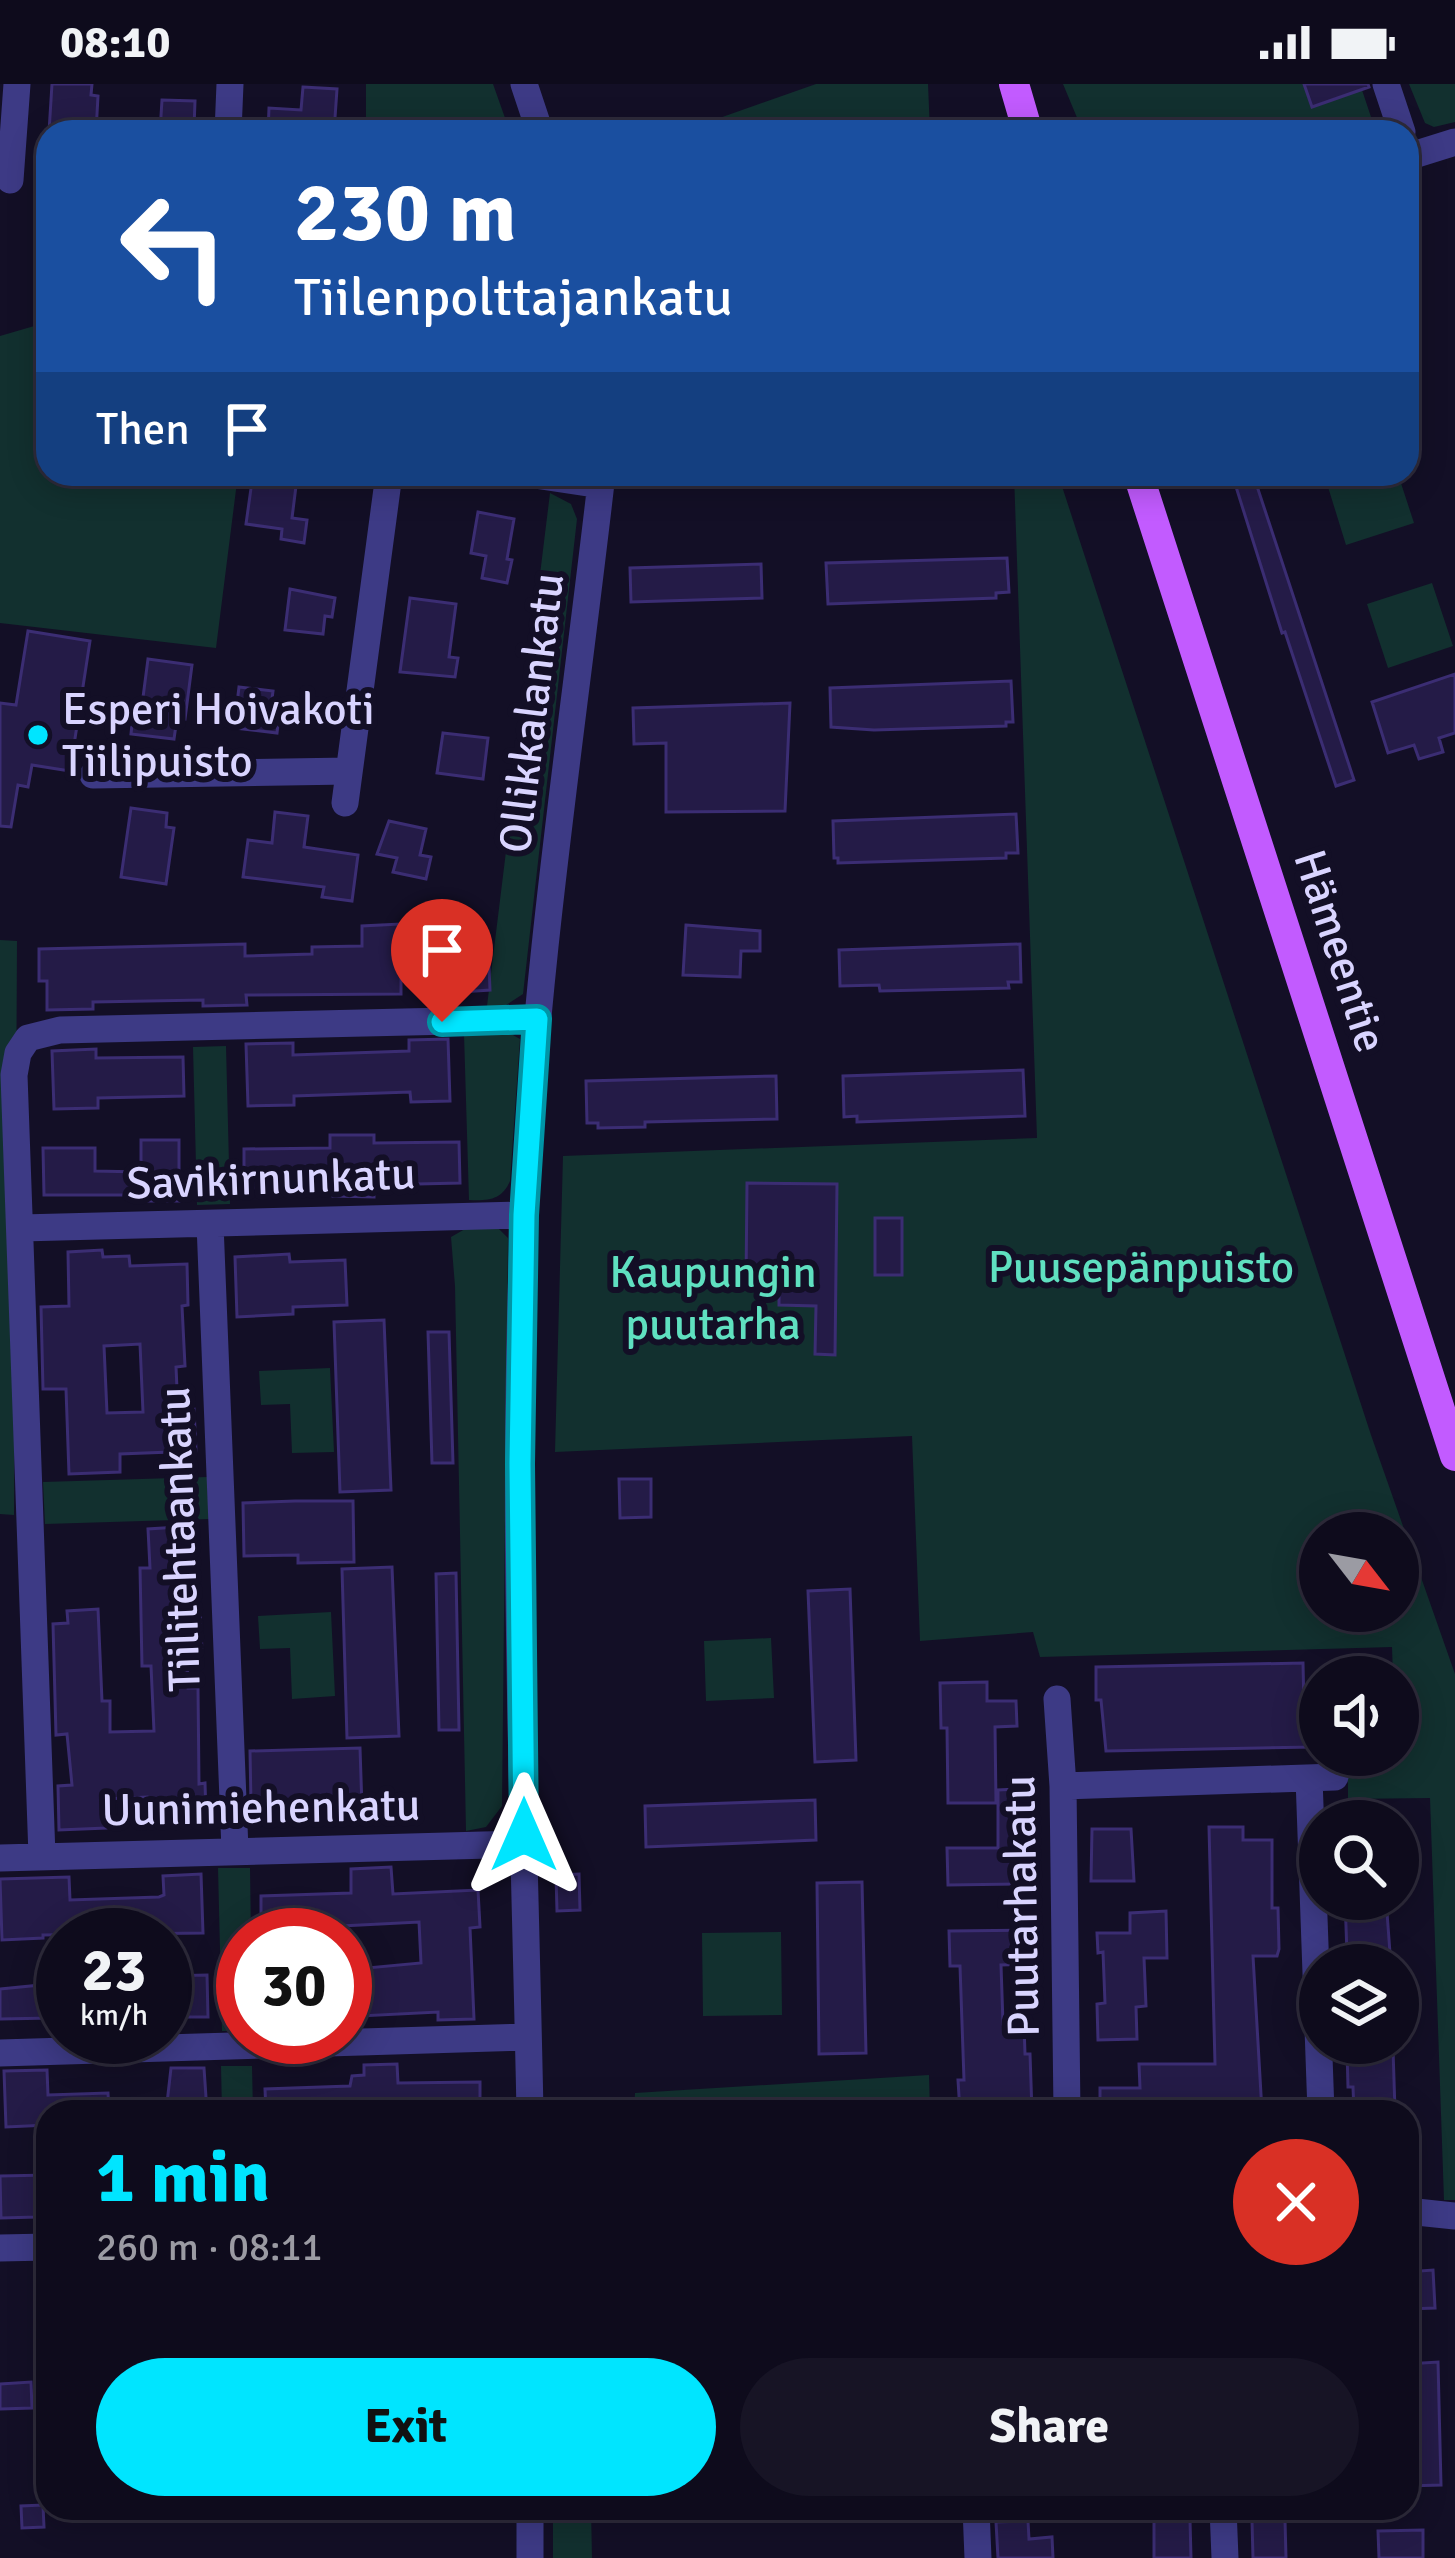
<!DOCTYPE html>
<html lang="en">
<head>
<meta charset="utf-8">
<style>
	body { margin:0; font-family:Signika,sans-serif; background:#171425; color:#f1f3f6; height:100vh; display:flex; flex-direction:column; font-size:45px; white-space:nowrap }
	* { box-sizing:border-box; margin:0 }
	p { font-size:39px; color:#9b9ba3 }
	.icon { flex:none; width:66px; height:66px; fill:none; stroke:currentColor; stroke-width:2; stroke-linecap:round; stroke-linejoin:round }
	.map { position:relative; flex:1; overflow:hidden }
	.details { position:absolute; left:36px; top:2016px; width:1383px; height:420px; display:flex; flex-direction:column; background:#0e0b1c; border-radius:36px; box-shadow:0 6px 30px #0003,0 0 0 3px #2e2b3b }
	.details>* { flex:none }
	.banner { position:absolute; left:36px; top:36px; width:1383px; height:366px; border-radius:36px; box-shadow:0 6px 30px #0003,0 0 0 3px #2e2b3b; background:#1a4fa0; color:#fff; overflow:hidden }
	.needle { width:78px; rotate:121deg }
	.controls { position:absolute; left:1299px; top:1428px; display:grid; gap:24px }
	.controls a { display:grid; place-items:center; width:120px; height:120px; border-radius:50%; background:#0e0b1c; box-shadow:0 6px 30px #0003,0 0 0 3px #2e2b3b; font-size:60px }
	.speed { position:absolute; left:36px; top:1824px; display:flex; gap:24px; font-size:60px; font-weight:700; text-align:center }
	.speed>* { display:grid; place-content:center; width:156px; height:156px; border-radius:50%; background:#0e0b1c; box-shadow:0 6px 30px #0003,0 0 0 3px #2e2b3b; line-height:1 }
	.speed small { font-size:30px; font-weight:400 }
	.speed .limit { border:18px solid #d22; background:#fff; color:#111 }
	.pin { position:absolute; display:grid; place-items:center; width:102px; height:102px; color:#fff; margin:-123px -51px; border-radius:50% 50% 50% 0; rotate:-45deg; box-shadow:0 0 12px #0007 }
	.pin .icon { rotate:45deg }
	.me { position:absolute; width:132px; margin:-66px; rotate:0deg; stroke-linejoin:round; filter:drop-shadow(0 0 9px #0008) }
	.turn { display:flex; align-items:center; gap:42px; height:252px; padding:0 60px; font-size:54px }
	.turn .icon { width:156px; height:156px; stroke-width:2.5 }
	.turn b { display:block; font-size:84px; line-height:102px }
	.then { display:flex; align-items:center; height:114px; padding:0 60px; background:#0003; gap:24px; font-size:45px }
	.round { display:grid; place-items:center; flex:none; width:126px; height:126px; border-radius:63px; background:#171425 }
	.head { display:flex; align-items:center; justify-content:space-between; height:204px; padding:0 60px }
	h1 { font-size:72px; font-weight:800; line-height:90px; color:#00e5ff }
	.cta { display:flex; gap:24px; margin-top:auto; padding:24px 60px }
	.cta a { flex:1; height:138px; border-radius:72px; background:#00e5ff; color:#111; font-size:48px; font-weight:800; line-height:138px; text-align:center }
	.cta a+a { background:#171425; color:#f1f3f6 }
	.status { display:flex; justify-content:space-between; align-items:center; height:84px; padding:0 60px; background:#0e0b1c; direction:ltr }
	.status svg { height:33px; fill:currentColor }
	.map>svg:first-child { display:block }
</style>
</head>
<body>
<div class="status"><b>08:10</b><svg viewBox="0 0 49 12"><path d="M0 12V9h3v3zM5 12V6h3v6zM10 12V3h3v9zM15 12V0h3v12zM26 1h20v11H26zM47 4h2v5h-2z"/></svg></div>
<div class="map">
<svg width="1455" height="2474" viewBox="0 0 1455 2474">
	<rect width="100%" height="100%" fill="#130f26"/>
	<path fill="#12302f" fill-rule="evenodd" d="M 366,0 L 493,0 L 510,48 L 366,48 Z
		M 816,0 L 928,0 L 930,48 L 680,48 Z
		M 1063,0 L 1360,0 L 1376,48 L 1083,48 Z
		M 1409,0 L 1455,0 L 1455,38 L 1434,43 L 1425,39 Z
		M 48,238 L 48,390 L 238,390 L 216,564 L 0,539 L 0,252 Z
		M 1014,390 L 1058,390 L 1371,1351 L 1455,1590 L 1455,2116 L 1444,2116 L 1430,1714 L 1348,1715 L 1348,1676 L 1398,1671 L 1398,1593 L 1393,1593 L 1392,1563 L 1040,1573 L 1033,1548 L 920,1557 L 912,1352 L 555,1368 L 563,1072 L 1037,1054 ZM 1320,1449 L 1398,1449 L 1398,1527 L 1320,1527 Z
		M 1324,390 L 1398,390 L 1414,439 L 1346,461 Z
		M 550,409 L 571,420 L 577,435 L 523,910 L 503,923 L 487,922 Z
		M 1432,499 L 1453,562 L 1388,584 L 1367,520 Z
		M 0,856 L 17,857 L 14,1431 L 0,1430 Z
		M 504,946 L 520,955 L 510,1097 C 502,1116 488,1117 469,1116 L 464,950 Z
		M 226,962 L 230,1120 L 197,1121 L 193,963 Z
		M 498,1144 L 508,1154 L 502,1722 L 486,1743 L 466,1747 L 455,1202 L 451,1153 L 465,1145 Z
		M 330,1284 L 334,1368 L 292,1369 L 290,1320 L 261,1321 L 259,1287 Z
		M 207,1393 L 209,1435 L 45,1440 L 43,1398 Z
		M 331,1528 L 335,1612 L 292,1615 L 290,1564 L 260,1565 L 258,1532 Z
		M 771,1554 L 774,1614 L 706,1617 L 704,1557 Z
		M 218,1784 L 250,1784 L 251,1851 L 243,1851 L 243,1947 L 222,1947 Z
		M 781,1848 L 782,1931 L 703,1932 L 702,1849 Z
		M 221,1982 L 252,1982 L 253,2028 L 222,2028 Z
		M 929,1991 L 930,2028 L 634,2028 L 635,2009 Z
		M 553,2424 L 591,2424 L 592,2474 L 553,2474 Z"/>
	<path fill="#241b47" stroke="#3b2d73" stroke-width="3" fill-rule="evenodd" d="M 52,0 L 92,0 L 91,11 L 98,12 L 96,48 L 49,48 Z
		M 1304,0 L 1368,0 L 1369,3 L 1312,23 Z
		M 303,3 L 337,5 L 334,48 L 268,48 L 269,24 L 301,26 Z
		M 162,16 L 195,17 L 194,44 L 186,43 L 186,48 L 160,48 Z
		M 253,390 L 297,394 L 292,434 L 307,436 L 304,459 L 281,455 L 282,445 L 246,440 Z
		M 1232,390 L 1253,390 L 1354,696 L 1336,702 L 1285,548 L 1282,549 Z
		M 478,428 L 514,435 L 507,475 L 512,476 L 507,499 L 482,494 L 486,472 L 471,469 Z
		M 1007,474 L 1009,508 L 996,509 L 996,514 L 828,520 L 826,479 Z
		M 761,480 L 762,514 L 631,518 L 630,484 Z
		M 290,505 L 335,514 L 332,533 L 325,532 L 323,550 L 285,546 Z
		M 410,514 L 456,520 L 449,573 L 458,574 L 455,593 L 400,588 Z
		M 28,547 L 90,557 L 70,687 L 32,681 L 28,703 L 18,701 L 11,743 L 0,742 L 0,619 L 16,621 Z
		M 148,575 L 192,581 L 185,635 L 177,634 L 174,655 L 131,650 L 134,621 L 142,621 Z
		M 1455,590 L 1455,649 L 1439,654 L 1443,668 L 1419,675 L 1414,661 L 1388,669 L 1372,618 Z
		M 1011,597 L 1013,638 L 1006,638 L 1006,642 L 874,646 L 831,643 L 830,604 Z
		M 239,603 L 273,607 L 271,623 L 280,624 L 277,649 L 234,644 Z
		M 790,619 L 785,727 L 666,728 L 666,659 L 634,660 L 633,624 Z
		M 443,649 L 488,654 L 483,695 L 437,689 Z
		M 131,724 L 167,729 L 166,743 L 174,744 L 166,800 L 121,793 Z
		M 275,728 L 308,732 L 304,763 L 358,771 L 352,817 L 322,813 L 324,803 L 243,793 L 248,756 L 272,759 Z
		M 1016,730 L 1018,769 L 1006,769 L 1006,774 L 838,779 L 838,774 L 834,774 L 833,737 Z
		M 389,737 L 426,745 L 420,771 L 431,773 L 426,795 L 393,788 L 397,774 L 377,770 Z
		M 400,840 L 401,861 L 488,857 L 490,906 L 445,909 L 444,894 L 401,896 L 401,910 L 246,911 L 247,921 L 203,922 L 203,916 L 93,918 L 93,925 L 47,926 L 47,897 L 39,897 L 39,865 L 245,860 L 245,872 L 312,870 L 312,863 L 362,862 L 362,842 Z
		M 686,841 L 760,847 L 760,867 L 741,867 L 740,893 L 683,891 Z
		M 1020,860 L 1021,898 L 1008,898 L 1009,904 L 880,907 L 879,901 L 840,902 L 839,866 Z
		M 448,955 L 450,1017 L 411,1018 L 410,1008 L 294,1012 L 294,1021 L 248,1022 L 246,960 L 293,959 L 293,971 L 409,967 L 409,956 Z
		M 96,965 L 96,974 L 183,973 L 184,1012 L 98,1014 L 98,1024 L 54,1025 L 52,967 Z
		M 1023,986 L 1025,1032 L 857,1038 L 857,1032 L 844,1033 L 843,992 Z
		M 776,992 L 777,1035 L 645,1038 L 645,1043 L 598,1044 L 598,1039 L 587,1039 L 586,997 Z
		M 330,1051 L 374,1051 L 374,1059 L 459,1058 L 460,1099 L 374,1101 L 374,1113 L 333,1112 L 333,1104 L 244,1104 L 244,1065 L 330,1064 Z
		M 141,1056 L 179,1056 L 179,1117 L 137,1117 L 137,1111 L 44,1111 L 43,1064 L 95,1064 L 95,1087 L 141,1088 Z
		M 747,1099 L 837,1100 L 835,1271 L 815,1270 L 816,1222 L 779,1221 L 779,1213 L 770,1213 L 770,1201 L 746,1200 Z
		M 875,1134 L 902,1134 L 902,1191 L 875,1191 Z
		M 102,1166 L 103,1173 L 129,1172 L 130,1182 L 187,1180 L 188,1221 L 182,1222 L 185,1282 L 176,1283 L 178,1326 L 194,1325 L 196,1367 L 120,1370 L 120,1388 L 69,1390 L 66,1305 L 43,1305 L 41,1223 L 69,1222 L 68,1168 ZM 140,1260 L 143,1328 L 107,1329 L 104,1262 Z
		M 289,1170 L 290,1178 L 345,1176 L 347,1221 L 293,1223 L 293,1230 L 237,1233 L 235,1173 Z
		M 384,1236 L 391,1406 L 340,1408 L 334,1238 Z
		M 428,1248 L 449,1248 L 453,1379 L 432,1379 Z
		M 619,1395 L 651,1395 L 651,1433 L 620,1434 Z
		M 295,1417 L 353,1417 L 354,1478 L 298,1479 L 298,1471 L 244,1472 L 243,1419 Z
		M 194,1442 L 197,1488 L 192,1488 L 195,1528 L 200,1528 L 202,1566 L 187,1567 L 188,1604 L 198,1604 L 199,1700 L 205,1699 L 206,1731 L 148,1734 L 147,1713 L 104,1715 L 106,1744 L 59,1746 L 58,1702 L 72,1701 L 67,1650 L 56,1651 L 53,1540 L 68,1539 L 67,1527 L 98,1525 L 102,1617 L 110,1617 L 110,1648 L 154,1647 L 151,1582 L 142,1582 L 140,1484 L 150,1484 L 148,1445 Z
		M 392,1483 L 399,1652 L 347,1654 L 342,1485 Z
		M 456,1489 L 459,1646 L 439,1646 L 436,1490 Z
		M 850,1505 L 856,1676 L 815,1678 L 808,1507 Z
		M 1303,1579 L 1304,1625 L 1313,1625 L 1313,1663 L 1106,1667 L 1101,1616 L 1096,1616 L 1096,1583 Z
		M 987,1598 L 987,1617 L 1016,1617 L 1017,1642 L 995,1643 L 996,1719 L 948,1719 L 947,1644 L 941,1644 L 940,1599 Z
		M 360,1664 L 362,1724 L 305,1726 L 305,1718 L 251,1720 L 250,1667 Z
		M 1020,1705 L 1025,1800 L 948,1801 L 947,1764 L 998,1764 L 998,1706 Z
		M 815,1716 L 816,1756 L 646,1763 L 645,1722 Z
		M 1209,1743 L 1243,1743 L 1243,1756 L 1272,1756 L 1272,1824 L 1278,1824 L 1279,1865 L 1277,1872 L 1253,1872 L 1262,2028 L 1100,2025 L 1100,2004 L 1140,2004 L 1139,1980 L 1215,1980 Z
		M 1092,1745 L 1131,1745 L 1134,1797 L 1091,1797 Z
		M 391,1783 L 393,1810 L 478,1806 L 480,1843 L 470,1844 L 474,1935 L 438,1936 L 438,1928 L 360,1932 L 359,1915 L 345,1915 L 345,1886 L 421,1879 L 419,1838 L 322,1843 L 322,1849 L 261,1850 L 261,1812 L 351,1809 L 351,1785 Z
		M 201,1790 L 203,1849 L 43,1851 L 43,1854 L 2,1856 L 0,1795 L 69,1793 L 70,1816 L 159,1813 L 164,1811 L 163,1792 Z
		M 579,1790 L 580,1826 L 557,1827 L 556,1791 Z
		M 862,1798 L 866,1969 L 819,1970 L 817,1799 Z
		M 1345,1815 L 1386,1815 L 1390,1869 L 1347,1870 Z
		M 1166,1827 L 1167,1874 L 1144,1874 L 1146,1922 L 1136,1923 L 1137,1955 L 1098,1956 L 1097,1920 L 1105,1919 L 1103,1868 L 1098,1869 L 1097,1849 L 1130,1849 L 1130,1829 Z
		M 1038,1846 L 1039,1880 L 1001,1881 L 1003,1940 L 1024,1940 L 1025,1970 L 1030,1970 L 1032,2028 L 960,2028 L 958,1996 L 964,1996 L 960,1882 L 950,1882 L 949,1847 Z
		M 207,1891 L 208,1933 L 165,1933 L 165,1892 Z
		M 51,1900 L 52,1934 L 0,1935 L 0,1905 Z
		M 1393,1965 L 1395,2027 L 1354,2028 L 1353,2003 L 1348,2003 L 1347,1966 Z
		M 397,1980 L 398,1999 L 480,1998 L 480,2028 L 266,2028 L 265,2005 L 350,2002 L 352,1992 L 364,1991 L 364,1981 Z
		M 171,1984 L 204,1984 L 207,2028 L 166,2028 Z
		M 47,1986 L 48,2011 L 108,2009 L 109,2028 L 48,2028 L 48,2041 L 6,2043 L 4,1987 Z
		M 48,2091 L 48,2128 L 35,2128 L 36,2133 L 1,2134 L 0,2092 Z
		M 1433,2186 L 1435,2224 L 1407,2225 L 1407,2188 Z
		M 1438,2278 L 1441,2401 L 1407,2402 L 1407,2280 Z
		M 31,2298 L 32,2324 L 0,2325 L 0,2300 Z
		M 43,2421 L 44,2443 L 22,2444 L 21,2422 Z
		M 1190,2436 L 1191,2474 L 1154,2474 L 1154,2437 Z
		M 1285,2436 L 1286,2474 L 1253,2474 L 1252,2437 Z
		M 1028,2437 L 1029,2455 L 1052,2453 L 1053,2474 L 998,2474 L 996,2438 Z
		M 1423,2446 L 1423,2474 L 1379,2474 L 1378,2447 Z"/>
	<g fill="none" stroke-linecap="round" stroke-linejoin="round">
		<path stroke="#3d3a85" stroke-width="27" d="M 524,0 L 540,48
			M 1386,0 L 1402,48
			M 228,48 L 230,0
			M 1407,73 L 1455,58
			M 10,96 L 17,0
			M 528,390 L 601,401
			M 93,691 L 349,687
			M 345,719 L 389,390
			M 210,1140 L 235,1766
			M 21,1144 L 524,1131
			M 1057,1615 L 1063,1702 L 1067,2028
			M 1309,1694 L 1321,2028
			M 1063,1702 L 1335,1693
			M 42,1772 L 14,991 L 18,969 L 28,954 L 60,946 L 537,935
			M 0,1774 L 524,1760
			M 0,1969 L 528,1953
			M 530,2028 C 524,1729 511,1428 524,1130 C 535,882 574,636 602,390
			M 1407,2127 L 1455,2132
			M 0,2164 L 48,2163
			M 976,2424 L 978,2474
			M 1223,2424 L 1225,2474
			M 530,2474 L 530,2424"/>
		<path stroke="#c25bff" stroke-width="30" d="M 1014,0 L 1028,48
			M 1138,390 L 1455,1372"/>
	</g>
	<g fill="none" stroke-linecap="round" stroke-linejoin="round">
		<defs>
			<path id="route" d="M 442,938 L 537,935 L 524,1131 L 520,1380 L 524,1751"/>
		</defs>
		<use href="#route" stroke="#0095a6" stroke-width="30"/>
		<use href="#route" stroke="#00e5ff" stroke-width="21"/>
	</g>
	<circle fill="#00e5ff" stroke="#130f26" stroke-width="4.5" cx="38" cy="651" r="12"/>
	<g text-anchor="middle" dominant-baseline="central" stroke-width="12" stroke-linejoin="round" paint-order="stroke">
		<g font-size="45" fill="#d9d4ff" stroke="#130f26" text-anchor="start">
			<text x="62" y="625">Esperi Hoivakoti<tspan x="62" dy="52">Tiilipuisto</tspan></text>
		</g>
		<g font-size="45" fill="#d9d4ff" stroke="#130f26">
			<text transform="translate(532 629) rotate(-83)">Ollikkalankatu</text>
			<text transform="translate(1340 867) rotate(72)">Hämeentie</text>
			<text transform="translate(271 1095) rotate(-2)">Savikirnunkatu</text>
			<text transform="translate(180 1455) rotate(-92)">Tiilitehtaankatu</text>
			<text transform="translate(261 1724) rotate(-1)">Uunimiehenkatu</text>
			<text transform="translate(1022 1822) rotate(-91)">Puutarhakatu</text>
		</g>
		<g font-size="45" fill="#5fe0c0" stroke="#130f26">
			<text x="1141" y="1183">Puusepänpuisto</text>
			<text x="713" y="1188">Kaupungin<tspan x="713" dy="52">puutarha</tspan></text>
		</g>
	</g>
</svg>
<div class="controls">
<a><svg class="needle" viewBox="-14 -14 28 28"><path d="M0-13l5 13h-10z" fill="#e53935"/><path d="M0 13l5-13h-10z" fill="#9b9ba3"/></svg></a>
<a><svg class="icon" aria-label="sound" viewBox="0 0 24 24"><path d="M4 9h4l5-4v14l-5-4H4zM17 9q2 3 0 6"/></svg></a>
<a><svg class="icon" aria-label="search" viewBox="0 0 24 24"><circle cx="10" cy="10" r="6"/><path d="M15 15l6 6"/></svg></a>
<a><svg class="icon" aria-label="layers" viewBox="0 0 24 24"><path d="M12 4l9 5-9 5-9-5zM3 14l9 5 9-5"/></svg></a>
</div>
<div class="speed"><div>23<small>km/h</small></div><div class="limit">30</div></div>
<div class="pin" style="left:442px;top:938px;background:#d93025"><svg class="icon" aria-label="arrive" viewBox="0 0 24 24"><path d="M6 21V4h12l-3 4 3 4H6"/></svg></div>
<svg class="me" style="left:524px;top:1751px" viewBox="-20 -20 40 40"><path d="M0-17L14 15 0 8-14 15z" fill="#00e5ff" stroke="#fff" stroke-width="4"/></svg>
<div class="banner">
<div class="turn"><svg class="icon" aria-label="left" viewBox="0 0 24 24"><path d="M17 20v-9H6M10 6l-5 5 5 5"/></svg><div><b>230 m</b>Tiilenpolttajankatu</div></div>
<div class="then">Then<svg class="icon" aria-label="arrive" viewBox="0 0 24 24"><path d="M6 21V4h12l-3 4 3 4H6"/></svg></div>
</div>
<section class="details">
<div class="head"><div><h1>1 min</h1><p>260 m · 08:11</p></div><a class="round" style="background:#d93025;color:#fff"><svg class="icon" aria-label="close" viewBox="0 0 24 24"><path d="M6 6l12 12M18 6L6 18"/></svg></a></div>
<div class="cta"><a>Exit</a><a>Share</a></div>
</section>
</div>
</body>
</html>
